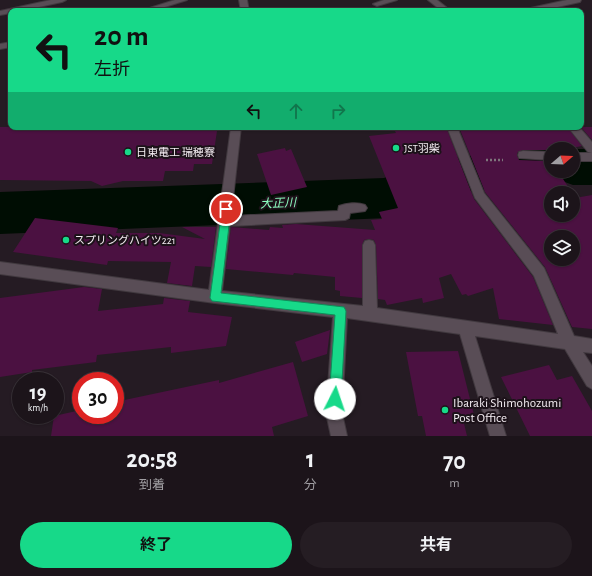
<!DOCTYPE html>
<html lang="ja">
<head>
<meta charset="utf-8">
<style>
	body { margin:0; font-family:"Alegreya Sans","Noto Sans JP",sans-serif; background:#251d23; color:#f1f3f6; height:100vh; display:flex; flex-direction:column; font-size:15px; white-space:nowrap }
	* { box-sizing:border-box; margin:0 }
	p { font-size:13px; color:#a09ea2 }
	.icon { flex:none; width:22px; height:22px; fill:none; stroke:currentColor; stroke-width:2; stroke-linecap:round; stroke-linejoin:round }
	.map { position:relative; height:436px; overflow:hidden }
	.drawer { display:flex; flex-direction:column; background:#1c141a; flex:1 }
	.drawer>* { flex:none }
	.top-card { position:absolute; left:8px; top:8px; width:576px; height:122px; border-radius:8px; box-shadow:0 1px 3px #0004,0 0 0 1px #3a3339; background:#17d989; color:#111; overflow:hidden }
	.needle { width:26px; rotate:71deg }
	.tools { position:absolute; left:544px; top:142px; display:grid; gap:8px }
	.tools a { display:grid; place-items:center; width:36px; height:36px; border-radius:50%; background:#1c141a; box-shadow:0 1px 3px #0004,0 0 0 1px #3a3339; font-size:20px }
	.speed { position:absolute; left:12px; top:372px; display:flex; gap:8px; font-size:20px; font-weight:700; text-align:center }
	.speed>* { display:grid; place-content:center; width:52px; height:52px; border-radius:50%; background:#1c141a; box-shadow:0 1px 3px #0004,0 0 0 1px #3a3339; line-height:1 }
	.speed small { font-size:10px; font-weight:400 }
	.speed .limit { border:6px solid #d22; background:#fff; color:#111 }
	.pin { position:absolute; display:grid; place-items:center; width:34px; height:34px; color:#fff; margin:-17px; border:2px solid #fff; border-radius:50%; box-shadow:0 1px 4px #0007 }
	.me { position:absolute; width:44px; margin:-22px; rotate:4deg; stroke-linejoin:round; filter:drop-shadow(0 0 3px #0008) }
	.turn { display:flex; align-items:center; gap:14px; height:84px; padding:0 20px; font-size:18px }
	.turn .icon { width:52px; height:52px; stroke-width:2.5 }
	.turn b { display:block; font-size:28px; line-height:34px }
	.lanes { display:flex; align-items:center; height:38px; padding:0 20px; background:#0003; justify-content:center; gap:20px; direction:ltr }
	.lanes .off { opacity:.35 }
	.eta { display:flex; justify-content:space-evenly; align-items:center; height:68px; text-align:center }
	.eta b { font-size:24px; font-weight:700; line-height:28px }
	.cta { display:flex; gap:8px; margin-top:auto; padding:8px 20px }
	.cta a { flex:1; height:46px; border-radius:24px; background:#17d989; color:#111; font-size:16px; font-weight:700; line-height:46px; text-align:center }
	.cta a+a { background:#251d23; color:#f1f3f6 }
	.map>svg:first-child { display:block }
</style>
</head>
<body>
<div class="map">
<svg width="592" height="436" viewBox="0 0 592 436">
	<rect width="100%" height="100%" fill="#251b23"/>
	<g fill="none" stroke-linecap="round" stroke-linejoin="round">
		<path fill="#000d03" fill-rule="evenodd" d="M 529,149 L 551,149 L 551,171 L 573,171 L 573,149 L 592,149 L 592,185 L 573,185 L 562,181 L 551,185 L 529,185 L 440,195 L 406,212 L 388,218 L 0,234 L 0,192 L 384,178 L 432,160 Z"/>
	</g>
	<path fill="#4b1141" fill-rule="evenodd" d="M 0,127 L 101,127 L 102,131 L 217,131 L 212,164 L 194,164 L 193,171 L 165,171 L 163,181 L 123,181 L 102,186 L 91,181 L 0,180 Z
		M 393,127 L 446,127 L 474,199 L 533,277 L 553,325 L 499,319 L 493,288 L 468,296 L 466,294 L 462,295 L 451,274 L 439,278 L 444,298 L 423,303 L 422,298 L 387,305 L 385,300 L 378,299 L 376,245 L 374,240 L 369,239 L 364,240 L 362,245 L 362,298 L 340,296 L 340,291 L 335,290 L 335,277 L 294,273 L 293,275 L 226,269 L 231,227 L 269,230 L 270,227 L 283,228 L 282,225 L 296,224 L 375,230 L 371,220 L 382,219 L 379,212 L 398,208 L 369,136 L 396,133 Z
		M 459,127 L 567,127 L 582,146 L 566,149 L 551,149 L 551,150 L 523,150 L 518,152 L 517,155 L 519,160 L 551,161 L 551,171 L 558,171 L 572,193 L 551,193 L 551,215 L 573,215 L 573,194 L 575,198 L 592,195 L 592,329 L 572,327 L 545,267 L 485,192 ZM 551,237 L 573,237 L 573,259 L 551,259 Z
		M 581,127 L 592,127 L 592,140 Z
		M 285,148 L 286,151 L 291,149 L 307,187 L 271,195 L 257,154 Z
		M 35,218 L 118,228 L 116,233 L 159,233 L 205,239 L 182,227 L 216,227 L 211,267 L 195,266 L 192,286 L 167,283 L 171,262 L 108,261 L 107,265 L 13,252 Z
		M 84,287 L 102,289 L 98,311 L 163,304 L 164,298 L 190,301 L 188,312 L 232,317 L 226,346 L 171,353 L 171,347 L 97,355 L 96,362 L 32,370 L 32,372 L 0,377 L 0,298 Z
		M 330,330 L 327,354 L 302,362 L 295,342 Z
		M 458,351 L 474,415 L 462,415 L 467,436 L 426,436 L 422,416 L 418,416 L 406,352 Z
		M 293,362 L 308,416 L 272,427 L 274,436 L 51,436 L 54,416 L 81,410 L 81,415 L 115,415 L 115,402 L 219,380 L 219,383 Z
		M 549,365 L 557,380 L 572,376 L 592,411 L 592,436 L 530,436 L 501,377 Z"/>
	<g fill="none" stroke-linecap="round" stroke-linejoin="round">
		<defs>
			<path id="minor" d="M 51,0 L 66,0 L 62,2 L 20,11 L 11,11 L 11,13 L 0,15 L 0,11 Z
				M 175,0 L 187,0 L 152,11 L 140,11 Z
				M 239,0 L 247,0 L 249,11 L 241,11 Z
				M 384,0 L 397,0 L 377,6 L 373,4 Z
				M 428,0 L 437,0 L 451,11 L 442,11 Z
				M 567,0 L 581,0 L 580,2 L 539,11 L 525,11 L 526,9 Z
				M 11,42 L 11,47 L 0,49 L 0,44 Z
				M 231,127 L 241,127 L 231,216 L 338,211 L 339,206 C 346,203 358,202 365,205 L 367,208 L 365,211 L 350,213 L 349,218 L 345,220 L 230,226 L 222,291 L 363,306 L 363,245 L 365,241 L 369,240 L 373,241 L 375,245 L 377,308 L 558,334 L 534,276 L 475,198 L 447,127 L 457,127 L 484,193 L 544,268 L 574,336 L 592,339 L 592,353 L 583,352 L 592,366 L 592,389 L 587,386 L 565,349 L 475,336 L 506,436 L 490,436 L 460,334 L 347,318 L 342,413 L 347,436 L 331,436 L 326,413 L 333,317 L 215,303 L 0,274 L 0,262 L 209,290 Z
				M 568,127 L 579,127 L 592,142 L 592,153 L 588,152 Z
				M 523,151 L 551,152 L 551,160 L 519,158 L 518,155 L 519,152 Z
				M 573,153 L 592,153 L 592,161 L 573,161 Z"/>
		</defs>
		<use href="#minor" stroke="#41393f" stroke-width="2"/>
		<path stroke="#7e757c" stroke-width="2.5" stroke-dasharray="2 2" stroke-linecap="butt" d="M 486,160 L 503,160"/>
		<use href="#minor" fill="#594d56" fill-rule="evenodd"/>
	</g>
	<path fill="#17d989" stroke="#0f8d59" d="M 226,206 L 231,209 L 221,293 L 344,307 L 346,311 L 341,399 L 339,403 L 335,405 L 330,403 L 329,399 L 335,315 L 212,301 L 210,298 L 222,209 Z"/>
	<g fill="#17d989" stroke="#1c1219" stroke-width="1.5">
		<circle cx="396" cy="148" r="4"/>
		<circle cx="128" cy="152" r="4"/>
		<circle cx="66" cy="240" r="4"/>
		<circle cx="445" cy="410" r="4"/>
	</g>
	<g text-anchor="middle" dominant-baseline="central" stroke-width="4" stroke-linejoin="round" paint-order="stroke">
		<g font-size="11" fill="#f4edf2" stroke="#1c1219" text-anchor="start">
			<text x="404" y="148">JST羽柴</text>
			<text x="136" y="152">日東電工 瑞穂寮</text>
			<text x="74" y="240">スプリングハイツ221</text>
		</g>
		<g font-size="12" font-style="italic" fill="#8dfdbf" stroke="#1c1219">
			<text transform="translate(278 203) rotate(-2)">大正川</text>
		</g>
		<g font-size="13" fill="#f4edf2" stroke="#1c1219" text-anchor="start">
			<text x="453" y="403">Ibaraki Shimohozumi<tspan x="453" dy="15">Post Office</tspan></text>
		</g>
	</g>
</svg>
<div class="tools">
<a><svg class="needle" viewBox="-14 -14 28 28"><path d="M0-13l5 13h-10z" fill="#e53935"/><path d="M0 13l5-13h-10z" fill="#a09ea2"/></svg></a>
<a><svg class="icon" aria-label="sound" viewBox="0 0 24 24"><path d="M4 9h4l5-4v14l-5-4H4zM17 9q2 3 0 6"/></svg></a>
<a><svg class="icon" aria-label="layers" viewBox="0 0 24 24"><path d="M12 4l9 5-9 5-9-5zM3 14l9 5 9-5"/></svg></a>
</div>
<div class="speed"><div>19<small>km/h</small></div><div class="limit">30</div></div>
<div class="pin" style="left:226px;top:209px;background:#d93025"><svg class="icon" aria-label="arrive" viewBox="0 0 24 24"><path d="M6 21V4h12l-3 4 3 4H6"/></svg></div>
<svg class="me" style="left:335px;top:399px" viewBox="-20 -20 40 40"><circle r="19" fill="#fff"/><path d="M0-13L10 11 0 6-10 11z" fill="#17d989"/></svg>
<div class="top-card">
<div class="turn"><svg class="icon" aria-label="left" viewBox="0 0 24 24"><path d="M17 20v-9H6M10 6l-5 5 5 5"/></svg><div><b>20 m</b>左折</div></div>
<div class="lanes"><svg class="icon" aria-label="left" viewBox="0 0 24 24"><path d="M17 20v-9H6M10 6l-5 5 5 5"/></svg><svg class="icon off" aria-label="ahead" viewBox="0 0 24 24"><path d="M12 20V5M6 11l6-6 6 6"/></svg><svg class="icon off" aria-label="right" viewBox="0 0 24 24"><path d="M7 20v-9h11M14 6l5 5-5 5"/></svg></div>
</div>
</div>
<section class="drawer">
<div class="eta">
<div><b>20:58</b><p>到着</p></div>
<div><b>1</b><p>分</p></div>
<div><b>70</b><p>m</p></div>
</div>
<div class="cta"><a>終了</a><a>共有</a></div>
</section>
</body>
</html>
